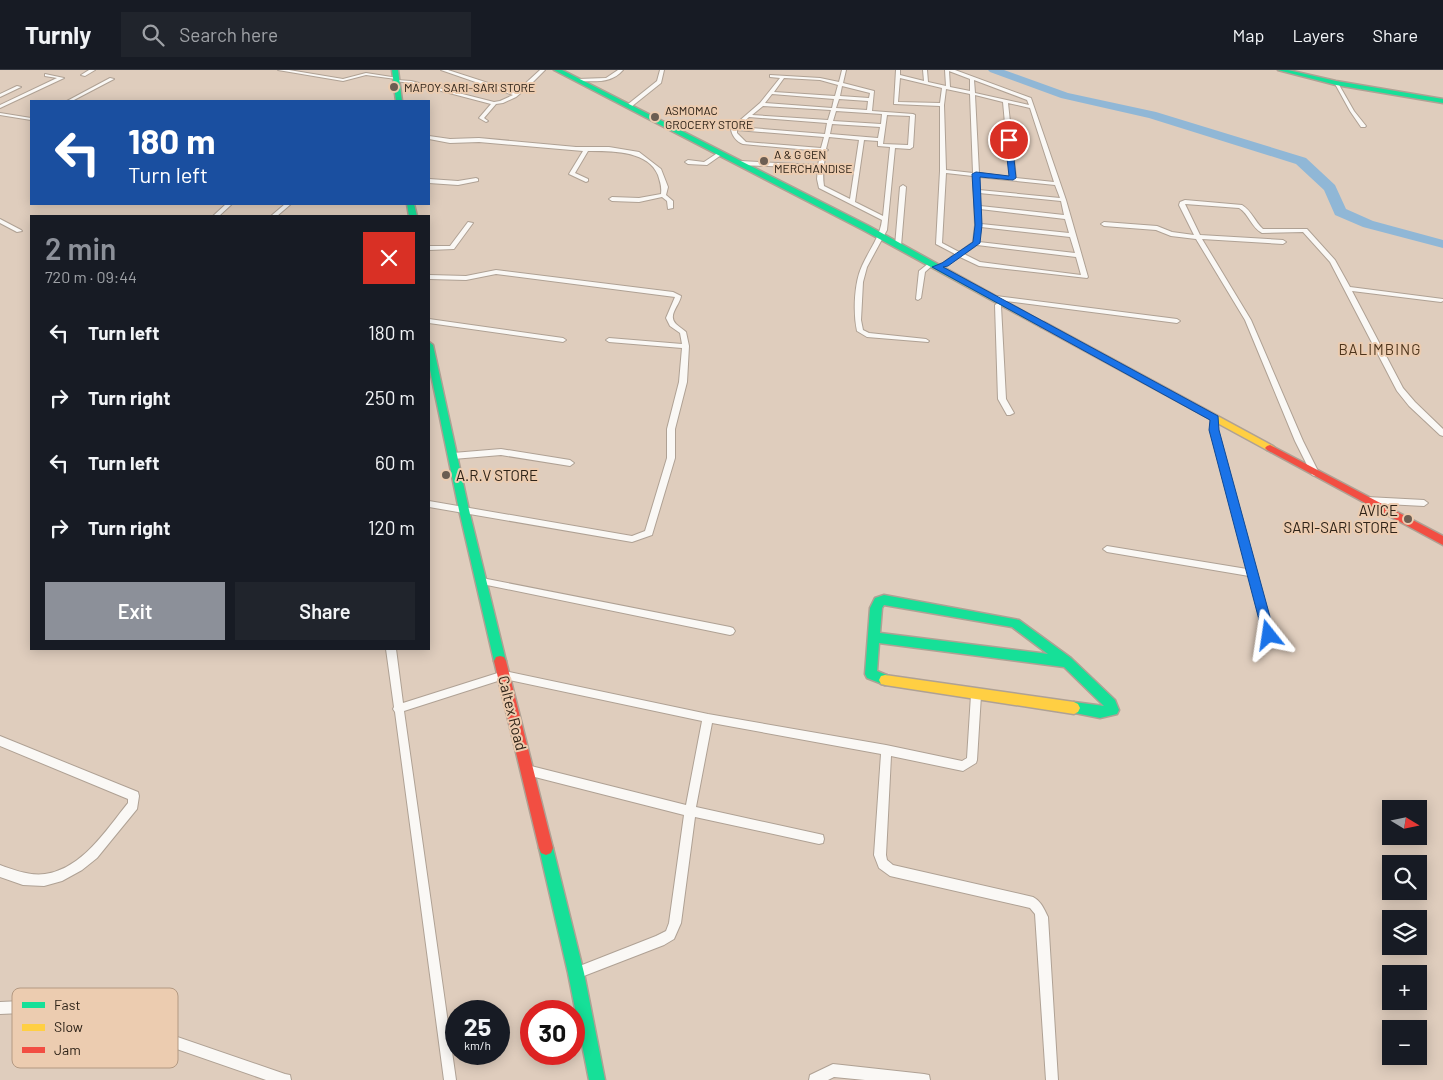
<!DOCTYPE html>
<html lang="en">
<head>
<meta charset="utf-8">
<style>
	body { margin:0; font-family:Barlow,sans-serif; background:#20242c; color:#f1f3f6; height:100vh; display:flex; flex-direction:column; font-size:19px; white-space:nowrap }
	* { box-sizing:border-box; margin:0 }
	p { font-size:16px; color:#9ea1a6 }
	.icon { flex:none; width:28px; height:28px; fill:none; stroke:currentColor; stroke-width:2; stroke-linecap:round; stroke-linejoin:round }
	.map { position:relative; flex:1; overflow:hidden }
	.sheet { position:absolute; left:30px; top:145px; width:400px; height:435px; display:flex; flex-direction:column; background:#171b24; border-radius:0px; box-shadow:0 2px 12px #0003 }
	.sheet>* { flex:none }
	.top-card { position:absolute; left:30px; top:30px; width:400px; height:105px; border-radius:0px; box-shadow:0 2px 12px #0003; background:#1a4fa0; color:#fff; overflow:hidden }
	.needle { width:32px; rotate:100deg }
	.fabs { position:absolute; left:1382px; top:730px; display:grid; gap:10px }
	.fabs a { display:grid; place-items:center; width:45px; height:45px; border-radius:0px; background:#171b24; box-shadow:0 2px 12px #0003; font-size:25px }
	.speed { position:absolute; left:445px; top:930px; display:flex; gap:10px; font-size:25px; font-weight:700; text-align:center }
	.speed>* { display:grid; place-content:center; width:65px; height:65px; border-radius:50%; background:#171b24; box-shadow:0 2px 12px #0003; line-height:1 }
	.speed small { font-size:12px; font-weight:400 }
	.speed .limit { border:8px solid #d22; background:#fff; color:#111 }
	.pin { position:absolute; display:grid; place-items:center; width:42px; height:42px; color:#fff; margin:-21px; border:2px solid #fff; border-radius:50%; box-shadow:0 1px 5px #0007 }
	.me { position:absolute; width:55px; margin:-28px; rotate:345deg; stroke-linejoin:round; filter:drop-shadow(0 0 4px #0008) }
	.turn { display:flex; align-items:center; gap:18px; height:105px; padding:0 15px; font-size:22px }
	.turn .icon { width:65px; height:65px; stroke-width:2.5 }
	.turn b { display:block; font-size:35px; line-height:42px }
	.round { display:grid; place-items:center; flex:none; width:52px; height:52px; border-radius:0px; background:#20242c }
	.head { display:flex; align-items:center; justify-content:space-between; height:85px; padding:0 15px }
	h1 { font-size:30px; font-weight:600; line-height:38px; color:#8c9099 }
	.action { display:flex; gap:10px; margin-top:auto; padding:10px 15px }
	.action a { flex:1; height:58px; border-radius:0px; background:#8c9099; color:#fff; font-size:20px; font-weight:600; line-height:58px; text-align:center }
	.action a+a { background:#20242c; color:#f1f3f6 }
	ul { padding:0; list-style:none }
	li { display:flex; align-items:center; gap:15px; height:65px; padding:0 15px }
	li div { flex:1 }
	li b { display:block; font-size:19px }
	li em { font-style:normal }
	header { display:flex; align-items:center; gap:30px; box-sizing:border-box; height:70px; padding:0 25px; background:#171b24; border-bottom:1px solid #363941 }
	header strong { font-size:24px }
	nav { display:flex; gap:28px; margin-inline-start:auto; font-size:18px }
	.search { width:350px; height:45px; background:#20242c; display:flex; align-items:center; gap:12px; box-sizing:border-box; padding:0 18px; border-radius:0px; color:#9ea1a6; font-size:19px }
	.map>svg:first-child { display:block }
</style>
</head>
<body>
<header>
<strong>Turnly</strong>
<div class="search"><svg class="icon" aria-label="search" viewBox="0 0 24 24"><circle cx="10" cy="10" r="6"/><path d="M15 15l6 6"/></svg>Search here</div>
<nav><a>Map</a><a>Layers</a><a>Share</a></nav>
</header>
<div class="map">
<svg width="1443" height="1010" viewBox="0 0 1443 1010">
	<rect width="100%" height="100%" fill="#dfcdbd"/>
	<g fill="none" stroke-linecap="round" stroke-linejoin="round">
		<path fill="#90b7d6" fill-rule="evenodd" d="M 988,0 L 1004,0 L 1068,23 L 1156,42 L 1306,88 L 1335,115 L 1346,139 L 1373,151 L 1443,170 L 1443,178 L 1363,157 L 1335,145 L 1324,120 L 1296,94 L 1149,48 L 1061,28 L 990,2 Z"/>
		<defs>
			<path id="street" d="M 89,0 L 95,0 L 85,6 L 81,5 Z
				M 278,0 L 289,0 L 343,9 L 366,3 L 398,8 L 396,9 L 366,5 L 343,11 Z
				M 441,0 L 448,0 L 516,22 L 540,0 L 545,0 L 528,17 L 516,27 L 503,33 L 496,34 L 484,48 L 488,51 L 486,52 L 479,48 L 491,34 L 411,13 L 395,11 L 397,10 L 411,11 L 494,32 L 500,31 L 513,25 Z
				M 618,0 L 623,0 C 611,14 595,11 578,11 L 576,10 L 578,9 L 606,8 Z
				M 660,0 L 664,0 L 661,13 L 631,37 L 627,37 L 627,35 L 657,11 Z
				M 842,0 L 846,0 L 843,13 L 874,21 L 872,41 L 913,44 L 915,45 L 913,77 L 910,79 L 895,78 L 887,160 L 867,197 L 863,212 L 861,250 L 863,260 L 869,263 L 926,269 L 929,271 L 928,272 L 867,267 L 857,261 C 853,243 854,213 862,196 C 869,180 880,167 882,150 L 819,118 L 817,109 L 818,98 L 740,95 L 737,93 L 740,91 L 818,95 L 821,81 L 743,74 C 737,72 731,65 731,58 L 760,33 L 780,8 L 770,7 L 770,5 L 820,8 L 839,12 ZM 784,8 L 820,10 L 838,15 L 835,26 L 774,22 ZM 842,16 L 870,23 L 869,28 L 840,26 ZM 772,24 L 834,29 L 832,38 L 765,33 ZM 839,29 L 868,31 L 867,40 L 836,38 ZM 763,36 L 831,40 L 828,50 L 752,45 ZM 836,41 L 882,44 L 881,54 L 833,51 ZM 887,45 L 910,46 L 908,75 L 883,74 ZM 749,47 L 827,53 L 825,64 L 738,57 ZM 832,54 L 880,57 L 878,68 L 830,64 ZM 737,60 L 824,67 L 821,78 L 746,72 L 737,63 ZM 829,67 L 859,70 L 850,129 L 824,116 C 822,104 824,93 826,81 L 828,80 L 826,79 ZM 864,70 L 878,71 L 878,76 L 890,77 L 883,146 L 855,132 Z
				M 896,0 L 900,0 L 900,5 L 924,11 L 923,0 L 927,0 L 928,12 L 946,16 L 945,0 L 955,0 L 1031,28 L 1066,130 L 1088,207 L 1087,208 L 979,196 L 960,187 L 947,195 L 934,198 L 934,196 L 943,193 L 955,184 L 936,174 L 940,101 L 940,36 L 894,34 ZM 949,1 L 970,9 L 970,21 L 950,17 ZM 900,8 L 942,18 L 940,33 L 898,32 ZM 974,10 L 1027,30 L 1029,35 L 975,23 ZM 946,19 L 970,24 L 973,103 L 946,100 L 944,35 ZM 975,25 L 1003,32 L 1010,107 L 979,103 ZM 1008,33 L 1030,38 L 1054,112 L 1016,108 ZM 946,103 L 973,106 L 975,155 L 973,172 L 959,182 L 942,173 ZM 979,107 L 1055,115 L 1060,128 L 979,120 ZM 979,123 L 1061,131 L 1064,145 L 980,136 ZM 980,139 L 1065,149 L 1069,163 L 981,154 ZM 981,157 L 1070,167 L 1075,183 L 979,172 ZM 977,175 L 1076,187 L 1081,205 L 980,192 L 964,184 Z
				M 45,4 L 64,8 L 0,38 L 0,35 L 57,8 L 45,6 Z
				M 110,8 L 114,9 L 72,31 L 67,31 Z
				M 1334,12 L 1338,13 L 1354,41 L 1366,56 L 1365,57 L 1361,57 L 1350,41 Z
				M 17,16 L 21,17 L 0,27 L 0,24 Z
				M 0,43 L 31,48 L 31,50 L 0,45 Z
				M 429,66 L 450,69 L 479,68 L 576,77 L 609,77 L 639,82 L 661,99 L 668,117 L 666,125 L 673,131 L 673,138 L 668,139 L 667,131 L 662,127 L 639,132 L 612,131 L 609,129 L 612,127 L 639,128 L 661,124 C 662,116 660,112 658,105 C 648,80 610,81 588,81 L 575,103 L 588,109 L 588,111 L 586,112 L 569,104 L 583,81 L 479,72 L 450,73 L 429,69 Z
				M 719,82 L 724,83 L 707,95 L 688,94 L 685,92 L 688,90 L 704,92 Z
				M 476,108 L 478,109 L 478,111 L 458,115 L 429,113 L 429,109 L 458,111 Z
				M 903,115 L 906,117 L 901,176 L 898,178 L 895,176 L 900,117 Z
				M 1185,130 L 1242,135 C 1252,141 1255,152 1263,159 L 1307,159 L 1335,190 L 1350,217 L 1443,229 L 1443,231 L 1441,232 L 1352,221 L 1403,318 L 1415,332 L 1443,359 L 1443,366 L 1440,365 L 1409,336 L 1397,321 L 1330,192 L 1303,162 L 1262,163 C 1251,157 1249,144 1239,138 L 1185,134 L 1200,165 L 1283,170 L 1286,172 L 1283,174 L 1202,169 L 1251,250 L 1303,371 L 1319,403 L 1315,406 L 1312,405 L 1295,371 L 1245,250 L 1196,169 L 1171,166 L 1156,160 L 1104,156 L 1101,154 L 1104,152 L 1157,156 L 1172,162 L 1194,165 L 1179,135 L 1180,132 Z
				M 226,134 L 232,134 L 219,146 L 213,146 Z
				M 285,134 L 291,134 L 277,146 L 271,146 Z
				M 0,149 L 21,160 L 22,161 L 17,162 L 0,153 Z
				M 468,152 L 473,153 L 454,179 L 429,180 L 429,176 L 450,176 Z
				M 929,193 L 934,194 L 925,202 L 921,228 L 918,230 L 916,229 L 919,201 Z
				M 496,200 L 673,222 L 681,226 C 680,235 667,245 676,254 C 679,257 683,259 686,262 L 689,276 L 687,312 L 675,359 L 675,388 L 652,465 L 632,472 L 429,437 L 429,431 L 632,466 L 645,461 L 667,388 L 667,359 L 679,312 L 682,278 L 609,272 L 606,270 L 609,268 L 682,274 L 680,263 L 670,256 L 666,248 L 675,227 L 496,204 L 466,210 L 429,209 L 429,205 L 466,206 Z
				M 996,226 L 1177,249 L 1180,251 L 1177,253 L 1006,231 L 1005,233 L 1001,236 L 1006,329 L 1014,343 L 1010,345 L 1007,345 L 998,329 L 995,235 L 1001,231 L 994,229 L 994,227 Z
				M 429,249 L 563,268 L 566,270 L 563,272 L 429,253 Z
				M 1212,346 L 1218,346 L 1218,360 L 1274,565 L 1272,568 L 1269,569 L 1266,568 L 1264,565 L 1249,506 L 1107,482 L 1103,479 L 1107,476 L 1247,499 L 1210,360 Z
				M 501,379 L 570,390 L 574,393 L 570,396 L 501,385 L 453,389 L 449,386 L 453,383 Z
				M 1367,427 L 1424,430 L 1428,433 L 1424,436 L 1367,433 L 1363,430 Z
				M 482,508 L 730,557 L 733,558 L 735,561 L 733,564 L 730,565 L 482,514 L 479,513 L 478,511 L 479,509 Z
				M 386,579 L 396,579 L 403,633 L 504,601 L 708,644 L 886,675 L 962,691 L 967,688 L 971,625 L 973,622 L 976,621 L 979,622 L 981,625 L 977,690 L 976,693 L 963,701 L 891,686 L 886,785 L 887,790 L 893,795 L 1033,827 C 1041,831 1044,839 1048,847 L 1058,1010 L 1046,1010 L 1035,844 L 1030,838 L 890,806 L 879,798 L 874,785 L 881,684 L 712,653 L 696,737 L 819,764 L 823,765 L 824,769 L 823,773 L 819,774 L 695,747 L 681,853 L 674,869 L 664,875 L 576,909 L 572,907 L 570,903 L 572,899 L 656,866 L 666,861 L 669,853 L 684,745 L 527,705 L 523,703 L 522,700 L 523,697 L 527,695 L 686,735 L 702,651 L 504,609 L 404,641 L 456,1010 L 444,1010 L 395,642 L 393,639 L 394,637 Z
				M 0,666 L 138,722 L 139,726 L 137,739 L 110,772 L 97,788 L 82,800 L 62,811 L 44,816 L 23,815 L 0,807 L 0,795 C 14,800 29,806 45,804 C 82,799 106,760 128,733 L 128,729 L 0,676 Z
				M 67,929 L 285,1004 L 290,1005 L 291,1010 L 266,1010 L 67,941 L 0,944 L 0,932 Z
				M 833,994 L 924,1004 L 929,1005 L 930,1010 L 865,1010 L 834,1007 L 828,1010 L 809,1010 L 810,1005 Z"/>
			<path id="fast" d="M 392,0 L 398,0 L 402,31 L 396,31 Z
				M 554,0 L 562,0 L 869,156 L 1048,255 L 1047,257 L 1041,257 L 863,160 Z
				M 1278,0 L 1288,0 L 1336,11 L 1443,29 L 1443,33 L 1336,15 Z
				M 407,134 L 414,134 L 417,146 L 409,146 Z
				M 429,272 L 433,275 L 469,440 L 506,591 L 504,595 L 500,596 L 496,595 L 494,591 L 459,440 L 429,295 Z
				M 884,525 L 1019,550 L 1071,588 L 1115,630 L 1119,640 L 1117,644 L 1100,648 L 1070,642 L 1068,638 L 1070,634 L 1074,632 L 1104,636 L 1064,597 L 879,573 L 877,601 L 889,606 L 891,610 L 889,614 L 885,615 L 867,608 L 865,604 L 870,538 L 875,528 ZM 884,535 L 1012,557 L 1048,584 L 880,563 L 882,538 Z
				M 546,771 L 551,773 L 553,778 L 584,903 L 605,1010 L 589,1010 L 568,903 L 539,778 L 541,773 Z"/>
			<path id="slow" d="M 1044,252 L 1273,376 L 1275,378 L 1273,380 L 1267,380 L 1041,257 L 1040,255 Z
				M 885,605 L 1074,632 L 1078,634 L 1080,638 L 1078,642 L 1074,644 L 885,615 L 881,614 L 879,610 L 881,606 Z"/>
			<path id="jam" d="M 1270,375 L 1443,466 L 1443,475 L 1267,380 L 1265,378 L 1267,376 Z
				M 500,586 L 504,587 L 506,591 L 553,778 L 551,783 L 546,785 L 541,783 L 539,778 L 494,591 L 496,587 Z"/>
		</defs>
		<use href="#street" stroke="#afa194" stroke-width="2"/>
		<use href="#fast" stroke="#afa194" stroke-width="3"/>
		<use href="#slow" stroke="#afa194" stroke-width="3"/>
		<use href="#jam" stroke="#afa194" stroke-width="3"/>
		<use href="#street" fill="#faf8f5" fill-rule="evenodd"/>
		<use href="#fast" fill="#16e098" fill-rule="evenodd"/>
		<use href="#slow" fill="#ffcf43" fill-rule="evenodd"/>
		<use href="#jam" fill="#f24e42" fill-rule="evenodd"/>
	</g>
	<path fill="#1a73e8" stroke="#114b97" d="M 1009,68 L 1012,70 L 1016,108 L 1013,110 L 980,107 L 982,155 L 980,173 L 948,196 L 943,197 L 1218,346 L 1219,360 L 1275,565 L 1273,568 L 1264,568 L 1263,565 L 1209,360 L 1210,350 L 932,197 L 942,193 L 973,172 L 975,155 L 972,104 L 976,102 L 1009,106 L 1005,70 Z"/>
	<g fill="#6c5e52" stroke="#ecccb0" stroke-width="2">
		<circle cx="394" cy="17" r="5"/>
		<circle cx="655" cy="47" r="5"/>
		<circle cx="764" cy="91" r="5"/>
		<circle cx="446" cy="405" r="5"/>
		<circle cx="1408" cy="449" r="5"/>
	</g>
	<g text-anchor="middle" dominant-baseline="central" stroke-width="4" stroke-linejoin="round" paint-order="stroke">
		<g font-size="12" fill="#2e2318" stroke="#ecccb0" text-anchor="start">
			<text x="404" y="17">MAPOY SARI-SARI STORE</text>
			<text x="665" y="40">ASMOMAC<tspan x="665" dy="14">GROCERY STORE</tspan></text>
			<text x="774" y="84">A &amp; G GEN<tspan x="774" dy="14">MERCHANDISE</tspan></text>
		</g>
		<g font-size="15" letter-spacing="1" fill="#4e351c" stroke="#ecccb0">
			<text x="1380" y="279">BALIMBING</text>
		</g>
		<g font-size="15" fill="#2e2318" stroke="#ecccb0" text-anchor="start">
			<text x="456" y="405">A.R.V STORE</text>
			<text x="1398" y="440" text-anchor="end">AVICE<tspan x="1398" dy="17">SARI-SARI STORE</tspan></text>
		</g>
		<g font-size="15" fill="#2e2318" stroke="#ecccb0">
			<text transform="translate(513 643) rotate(76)">Caltex Road</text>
		</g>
	</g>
	<rect x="12" y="918" width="166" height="80" rx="8" fill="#ecccb0" stroke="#b39982" stroke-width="1"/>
	<rect x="22" y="932" width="23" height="6" fill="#16e098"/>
	<rect x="22" y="954" width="23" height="7" fill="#ffcf43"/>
	<rect x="22" y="977" width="23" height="6" fill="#f24e42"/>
	<g font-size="14" fill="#2e2318">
		<text x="54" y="940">Fast</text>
		<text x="54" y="962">Slow</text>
		<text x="54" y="985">Jam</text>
	</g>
</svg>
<div class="fabs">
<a><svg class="needle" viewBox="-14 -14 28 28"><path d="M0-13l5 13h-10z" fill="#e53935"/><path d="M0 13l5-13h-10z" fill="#9ea1a6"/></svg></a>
<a><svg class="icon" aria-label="search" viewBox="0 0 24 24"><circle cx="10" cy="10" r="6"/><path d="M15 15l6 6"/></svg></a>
<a><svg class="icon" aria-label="layers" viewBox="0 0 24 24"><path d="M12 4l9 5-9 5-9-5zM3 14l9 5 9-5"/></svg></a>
<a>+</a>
<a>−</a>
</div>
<div class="speed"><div>25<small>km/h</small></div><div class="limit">30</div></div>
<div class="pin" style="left:1009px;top:70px;background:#d93025"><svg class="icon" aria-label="arrive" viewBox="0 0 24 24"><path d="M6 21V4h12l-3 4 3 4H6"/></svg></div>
<svg class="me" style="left:1269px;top:565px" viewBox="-20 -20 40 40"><path d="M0-17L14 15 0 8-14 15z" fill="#1a73e8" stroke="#fff" stroke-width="4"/></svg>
<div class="top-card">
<div class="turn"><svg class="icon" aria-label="left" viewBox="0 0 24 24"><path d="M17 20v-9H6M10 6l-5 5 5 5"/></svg><div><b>180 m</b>Turn left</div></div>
</div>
<section class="sheet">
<div class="head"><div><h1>2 min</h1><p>720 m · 09:44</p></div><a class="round" style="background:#d93025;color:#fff"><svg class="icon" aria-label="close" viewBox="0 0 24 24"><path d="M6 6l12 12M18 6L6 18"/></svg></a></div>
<ul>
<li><svg class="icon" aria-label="left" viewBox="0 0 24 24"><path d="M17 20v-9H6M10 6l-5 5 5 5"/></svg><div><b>Turn left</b></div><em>180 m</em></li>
<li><svg class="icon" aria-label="right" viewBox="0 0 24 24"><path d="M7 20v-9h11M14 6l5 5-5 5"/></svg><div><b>Turn right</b></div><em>250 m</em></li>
<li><svg class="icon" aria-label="left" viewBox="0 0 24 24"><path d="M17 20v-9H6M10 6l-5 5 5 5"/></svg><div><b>Turn left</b></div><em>60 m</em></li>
<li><svg class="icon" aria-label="right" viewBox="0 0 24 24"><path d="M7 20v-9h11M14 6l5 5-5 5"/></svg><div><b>Turn right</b></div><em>120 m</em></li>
</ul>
<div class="action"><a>Exit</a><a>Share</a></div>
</section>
</div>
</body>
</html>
